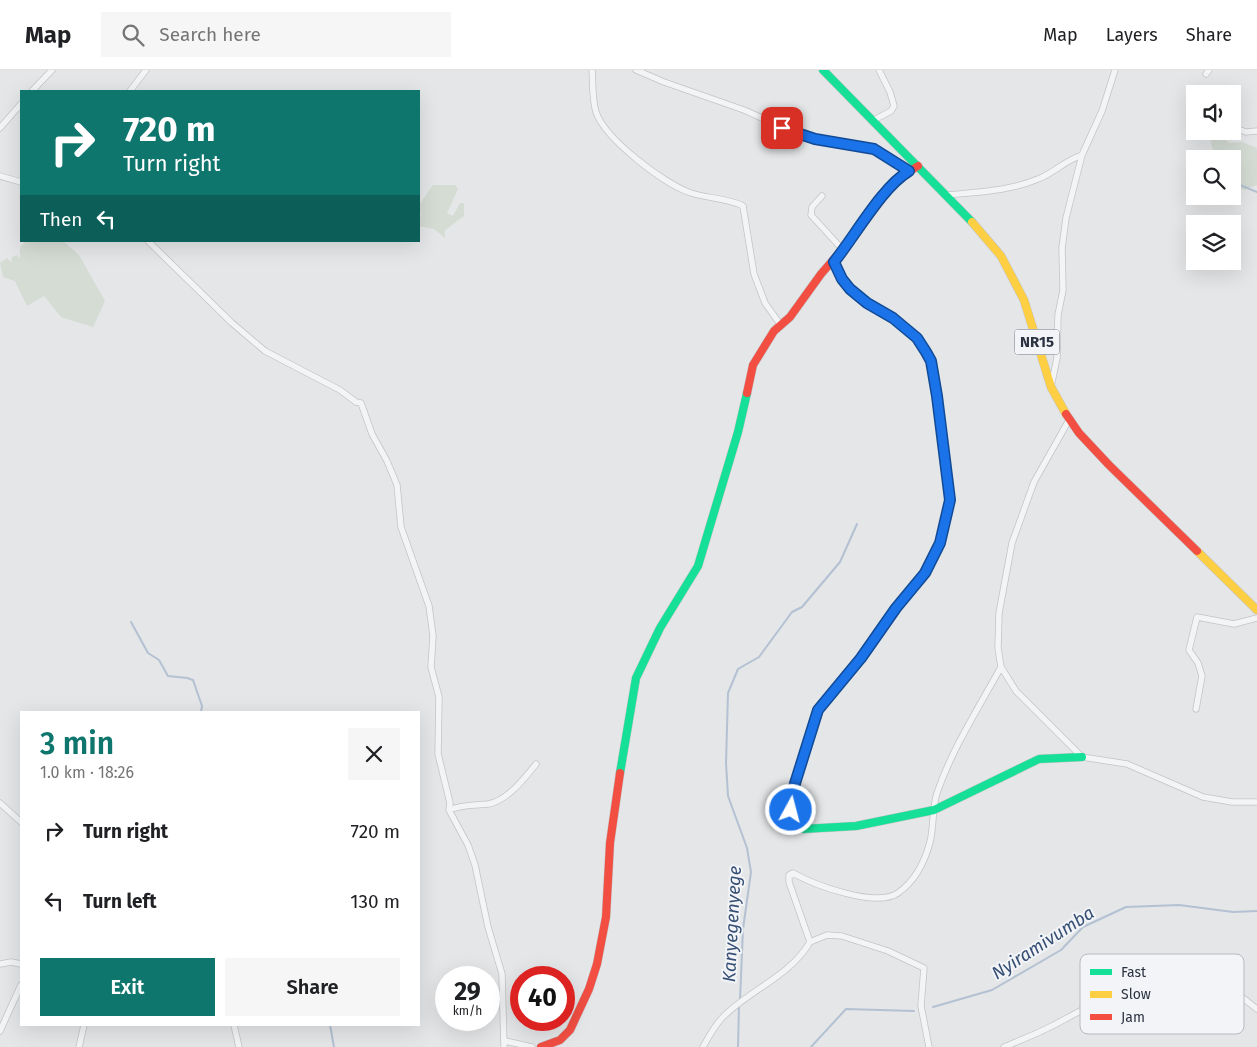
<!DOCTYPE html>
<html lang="en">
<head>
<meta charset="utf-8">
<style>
	body { margin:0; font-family:"Fira Sans",sans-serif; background:#f6f6f6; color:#202124; height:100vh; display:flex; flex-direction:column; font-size:19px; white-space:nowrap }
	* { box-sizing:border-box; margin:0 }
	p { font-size:16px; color:#757577 }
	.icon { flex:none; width:28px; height:28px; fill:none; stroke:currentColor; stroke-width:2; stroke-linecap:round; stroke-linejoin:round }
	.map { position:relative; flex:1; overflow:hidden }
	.sheet { position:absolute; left:20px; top:641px; width:400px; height:315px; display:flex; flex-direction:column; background:#fff; border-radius:0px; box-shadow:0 5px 20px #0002 }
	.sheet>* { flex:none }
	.guide { position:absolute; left:20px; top:20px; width:400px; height:152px; border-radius:0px; box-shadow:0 5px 20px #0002; background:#0f766e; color:#fff; overflow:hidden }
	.buttons { position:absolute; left:1186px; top:15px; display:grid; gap:10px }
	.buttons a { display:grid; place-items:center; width:55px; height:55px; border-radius:0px; background:#fff; box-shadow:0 5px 20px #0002; font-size:25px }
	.speed { position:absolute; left:435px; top:896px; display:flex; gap:10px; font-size:25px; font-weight:700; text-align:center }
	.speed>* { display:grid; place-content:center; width:65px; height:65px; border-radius:50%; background:#fff; box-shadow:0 5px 20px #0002; line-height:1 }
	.speed small { font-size:12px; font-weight:400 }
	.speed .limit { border:8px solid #d22; background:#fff; color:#111 }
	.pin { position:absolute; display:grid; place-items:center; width:42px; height:42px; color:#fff; margin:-21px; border-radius:10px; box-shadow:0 2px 8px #0006 }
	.me { position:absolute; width:55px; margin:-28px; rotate:7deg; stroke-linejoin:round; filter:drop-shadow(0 0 4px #0008) }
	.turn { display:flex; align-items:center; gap:18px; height:105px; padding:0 20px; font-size:22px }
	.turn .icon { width:65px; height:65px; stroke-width:2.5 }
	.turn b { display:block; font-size:35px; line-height:42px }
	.then { display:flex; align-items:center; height:48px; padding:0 20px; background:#0003; gap:10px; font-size:19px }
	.round { display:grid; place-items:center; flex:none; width:52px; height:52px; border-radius:0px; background:#f6f6f6 }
	.overview { display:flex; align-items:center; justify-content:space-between; height:85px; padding:0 20px }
	h1 { font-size:30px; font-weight:600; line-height:38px; color:#0f766e }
	.button { display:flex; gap:10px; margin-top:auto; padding:10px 20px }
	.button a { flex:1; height:58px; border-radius:0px; background:#0f766e; color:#fff; font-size:20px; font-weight:600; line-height:58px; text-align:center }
	.button a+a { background:#f6f6f6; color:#202124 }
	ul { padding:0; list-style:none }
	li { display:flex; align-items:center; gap:15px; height:70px; padding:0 20px }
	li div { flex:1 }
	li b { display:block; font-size:19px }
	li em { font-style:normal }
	header { display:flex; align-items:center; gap:30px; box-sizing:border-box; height:70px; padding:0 25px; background:#fff; border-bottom:1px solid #e0e0e0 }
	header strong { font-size:24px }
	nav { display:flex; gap:28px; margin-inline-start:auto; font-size:18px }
	.search { width:350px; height:45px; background:#f6f6f6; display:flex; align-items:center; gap:12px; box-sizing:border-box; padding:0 18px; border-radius:0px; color:#757577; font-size:19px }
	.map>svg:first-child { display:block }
</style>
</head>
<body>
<header>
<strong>Map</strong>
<div class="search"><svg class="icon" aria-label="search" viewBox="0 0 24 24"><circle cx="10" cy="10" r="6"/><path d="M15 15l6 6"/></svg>Search here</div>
<nav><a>Map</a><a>Layers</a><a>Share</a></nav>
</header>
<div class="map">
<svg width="1257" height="977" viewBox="0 0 1257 977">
	<rect width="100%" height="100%" fill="#e4e6e8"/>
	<path fill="#d4dcd4" d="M 1221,65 L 1229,73 L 1242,72 L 1257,78 L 1257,115 L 1245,120 L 1233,117 L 1232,89 L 1223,89 L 1222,85 L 1213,81 L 1210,68 Z
		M 433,115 L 455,115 L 458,119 L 447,143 L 453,146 L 460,133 L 464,133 L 464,146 L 445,160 L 445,168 L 434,159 L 419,156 L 419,147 L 421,146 L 419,135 Z
		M 26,171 L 63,171 L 79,185 L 105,231 L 93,257 L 61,247 L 44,226 L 27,236 L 15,211 L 3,207 L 0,193 L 7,188 L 11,192 L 12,187 L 17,185 L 20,189 L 20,177 Z"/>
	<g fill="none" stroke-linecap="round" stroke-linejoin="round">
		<path stroke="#b3c1d2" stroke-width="2" d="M 1232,117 L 1240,115 L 1257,122
			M 131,552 L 148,583 L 159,590 L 168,606 L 187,608 L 193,610 L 202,636 L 201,642
			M 740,930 L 743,859 L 751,802 L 747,778 L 728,726 L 726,693 L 728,623 L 738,599 L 759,587 L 792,542 L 802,537 L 840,492 L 857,454
			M 933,937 L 992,920 L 1061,880 L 1083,857 L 1126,837 L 1179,835 L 1233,842 L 1257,841
			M 330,955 L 334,977
			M 738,977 L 739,935
			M 811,977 L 846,939 L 914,941"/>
		<defs>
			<path id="street" d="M 592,0 C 593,13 592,29 596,42 C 605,69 664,114 691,123 C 706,128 731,129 743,136 L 754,204 L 765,233 L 780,254
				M 636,0 L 664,12 L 744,40 L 800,65 L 874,79 L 909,101
				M 1206,4 L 1209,0
				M 32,21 L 52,0
				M 130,21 L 146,0
				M 872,51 L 891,41 L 894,36 L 890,22 L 879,0
				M 1232,57 L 1246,62 L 1257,61
				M 0,58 L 21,34
				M 0,106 L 21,112
				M 947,125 C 977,122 1010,121 1038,109 C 1054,103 1064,91 1082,85
				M 822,126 L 812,137 L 811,145 L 843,180
				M 148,171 L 232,253 L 265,281 L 340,320 L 356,332 L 361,333 L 372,364 L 387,391 L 397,415 L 401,457 L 429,536 L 433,566 L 431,597 L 439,627 L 438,684 L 450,733 L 449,740 L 468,775 L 475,795 L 488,857 L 502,904 L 504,977
				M 1052,312 L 1057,288 L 1058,245 L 1063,220 L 1062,178 L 1066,148 L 1082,85 L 1102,41 L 1115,0
				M 1069,350 L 1034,412 L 1012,473 L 999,543 L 998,578 L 1001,597 L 1016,621 L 1082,687 L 1127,694 L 1203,727 L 1232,732 L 1257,732
				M 1196,639 L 1202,606 L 1198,593 L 1189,580 L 1197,547 L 1234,554 L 1257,548
				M 0,733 L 21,752
				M 449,740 C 465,734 473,736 488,734 C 507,731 525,708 536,694
				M 810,872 L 789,812 L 789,805 L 793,803 C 814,815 876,838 898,823 C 915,811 925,791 930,772 C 934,756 932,738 937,723 C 952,679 979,637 1001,597
				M 0,894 L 11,892 L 21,894
				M 234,955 L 239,977
				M 0,961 L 21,915
				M 505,971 L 532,977
				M 79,977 L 84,955
				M 703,977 C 709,966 716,953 725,945 C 753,918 790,906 810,872 L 827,865 L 842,866 L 888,881 L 924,898 L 921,936 L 929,977
				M 1004,977 C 1021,970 1039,963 1056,954 C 1108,926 1169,889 1229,919 C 1239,924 1248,932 1257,939"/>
			<path id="fast" d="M 823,0 L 972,152
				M 809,670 L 791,729 L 792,743 L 803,759 L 856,756 L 934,740 L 1039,689 L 1082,687
				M 620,703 L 636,608 L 660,558 L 698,496 L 738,362 L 747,323"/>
			<path id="slow" d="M 972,152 L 1001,186 L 1024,230 L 1051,317 L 1066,344
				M 834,192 L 842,209 L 850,219 L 867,233 L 893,247 L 917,268 L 931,291 L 950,430 L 940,473 L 922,506
				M 1197,481 L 1257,540"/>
			<path id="jam" d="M 747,323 L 753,295 L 774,261 L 790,247 L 821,204 L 854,166 L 896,110 L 918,96
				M 1066,344 L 1079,363 L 1109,395 L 1197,481
				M 809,670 L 818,640 L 861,588 L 896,538 L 922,506
				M 541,977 L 560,970 L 570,960 L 589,919 L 597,894 L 606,847 L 610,773 L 620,703"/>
		</defs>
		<use href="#street" stroke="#c2c4c6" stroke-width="7"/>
		<use href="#fast" stroke="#c2c4c6" stroke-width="9"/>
		<use href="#slow" stroke="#c2c4c6" stroke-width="9"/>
		<use href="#jam" stroke="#c2c4c6" stroke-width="9"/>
		<use href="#street" stroke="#f3f4f5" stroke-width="5.5"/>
		<use href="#fast" stroke="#16e098" stroke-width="8"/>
		<use href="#slow" stroke="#ffcf43" stroke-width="8"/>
		<use href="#jam" stroke="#f24e42" stroke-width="8"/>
	</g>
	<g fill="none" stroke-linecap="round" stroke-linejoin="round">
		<defs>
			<path id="route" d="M 782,58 L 815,69 L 874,79 L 909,101 C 882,117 855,166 834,192 L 842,209 L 850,219 L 867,233 L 893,248 L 917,268 L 926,282 L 931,291 L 937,326 L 950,430 L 940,473 L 925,503 L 896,538 L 861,588 L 818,640 L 792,723 L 791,740"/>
		</defs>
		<use href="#route" stroke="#114b97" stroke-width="12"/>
		<use href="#route" stroke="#1a73e8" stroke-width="9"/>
	</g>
	<g text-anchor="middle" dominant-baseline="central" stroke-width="4" stroke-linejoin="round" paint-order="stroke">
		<rect fill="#f2f4f7" stroke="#676c78" stroke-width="1" x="1014.5" y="259.5" width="45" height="25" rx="4"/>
		<g font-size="15" font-weight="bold" fill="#2b3241">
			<text x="1037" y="272">NR15</text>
		</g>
		<g font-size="18" font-style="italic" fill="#364f74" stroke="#f2f4f7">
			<text transform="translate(732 854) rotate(-87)">Kanyegenyege</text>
			<text transform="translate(1043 873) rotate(-33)">Nyiramivumba</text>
		</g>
	</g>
	<rect x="1080" y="884" width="164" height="80" rx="8" fill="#f2f4f7" stroke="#b6bac0" stroke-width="1"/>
	<rect x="1090" y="899" width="22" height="6" fill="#16e098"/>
	<rect x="1090" y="921" width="22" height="7" fill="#ffcf43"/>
	<rect x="1090" y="944" width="22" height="6" fill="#f24e42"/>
	<g font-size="14" fill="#2b3241">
		<text x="1121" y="907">Fast</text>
		<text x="1121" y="929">Slow</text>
		<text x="1121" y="952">Jam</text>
	</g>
</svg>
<div class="buttons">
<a><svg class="icon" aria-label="sound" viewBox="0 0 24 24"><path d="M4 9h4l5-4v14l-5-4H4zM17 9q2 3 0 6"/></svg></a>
<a><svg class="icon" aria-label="search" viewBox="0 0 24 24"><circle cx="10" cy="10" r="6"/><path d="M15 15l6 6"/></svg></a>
<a><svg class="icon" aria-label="layers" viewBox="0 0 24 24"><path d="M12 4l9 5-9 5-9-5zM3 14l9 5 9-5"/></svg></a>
</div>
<div class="speed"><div>29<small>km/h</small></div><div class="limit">40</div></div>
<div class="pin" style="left:782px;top:58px;background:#d93025"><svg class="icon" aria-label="arrive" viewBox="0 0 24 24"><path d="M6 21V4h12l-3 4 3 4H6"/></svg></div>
<svg class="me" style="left:791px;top:740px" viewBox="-20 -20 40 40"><circle r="17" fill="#1a73e8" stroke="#fff" stroke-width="3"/><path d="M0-11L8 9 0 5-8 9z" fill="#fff"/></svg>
<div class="guide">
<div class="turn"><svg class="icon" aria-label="right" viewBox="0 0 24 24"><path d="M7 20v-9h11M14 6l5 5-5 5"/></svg><div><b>720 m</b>Turn right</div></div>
<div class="then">Then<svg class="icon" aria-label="left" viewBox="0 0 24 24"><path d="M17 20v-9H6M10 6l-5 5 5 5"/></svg></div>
</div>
<section class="sheet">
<div class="overview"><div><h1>3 min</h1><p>1.0 km · 18:26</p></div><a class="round"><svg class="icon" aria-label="close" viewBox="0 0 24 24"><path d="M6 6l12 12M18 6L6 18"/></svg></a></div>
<ul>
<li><svg class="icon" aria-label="right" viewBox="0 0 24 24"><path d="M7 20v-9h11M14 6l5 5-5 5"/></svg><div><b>Turn right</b></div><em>720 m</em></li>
<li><svg class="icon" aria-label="left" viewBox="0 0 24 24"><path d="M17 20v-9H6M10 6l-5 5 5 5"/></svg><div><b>Turn left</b></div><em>130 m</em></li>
</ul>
<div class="button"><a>Exit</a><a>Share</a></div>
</section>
</div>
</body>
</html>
